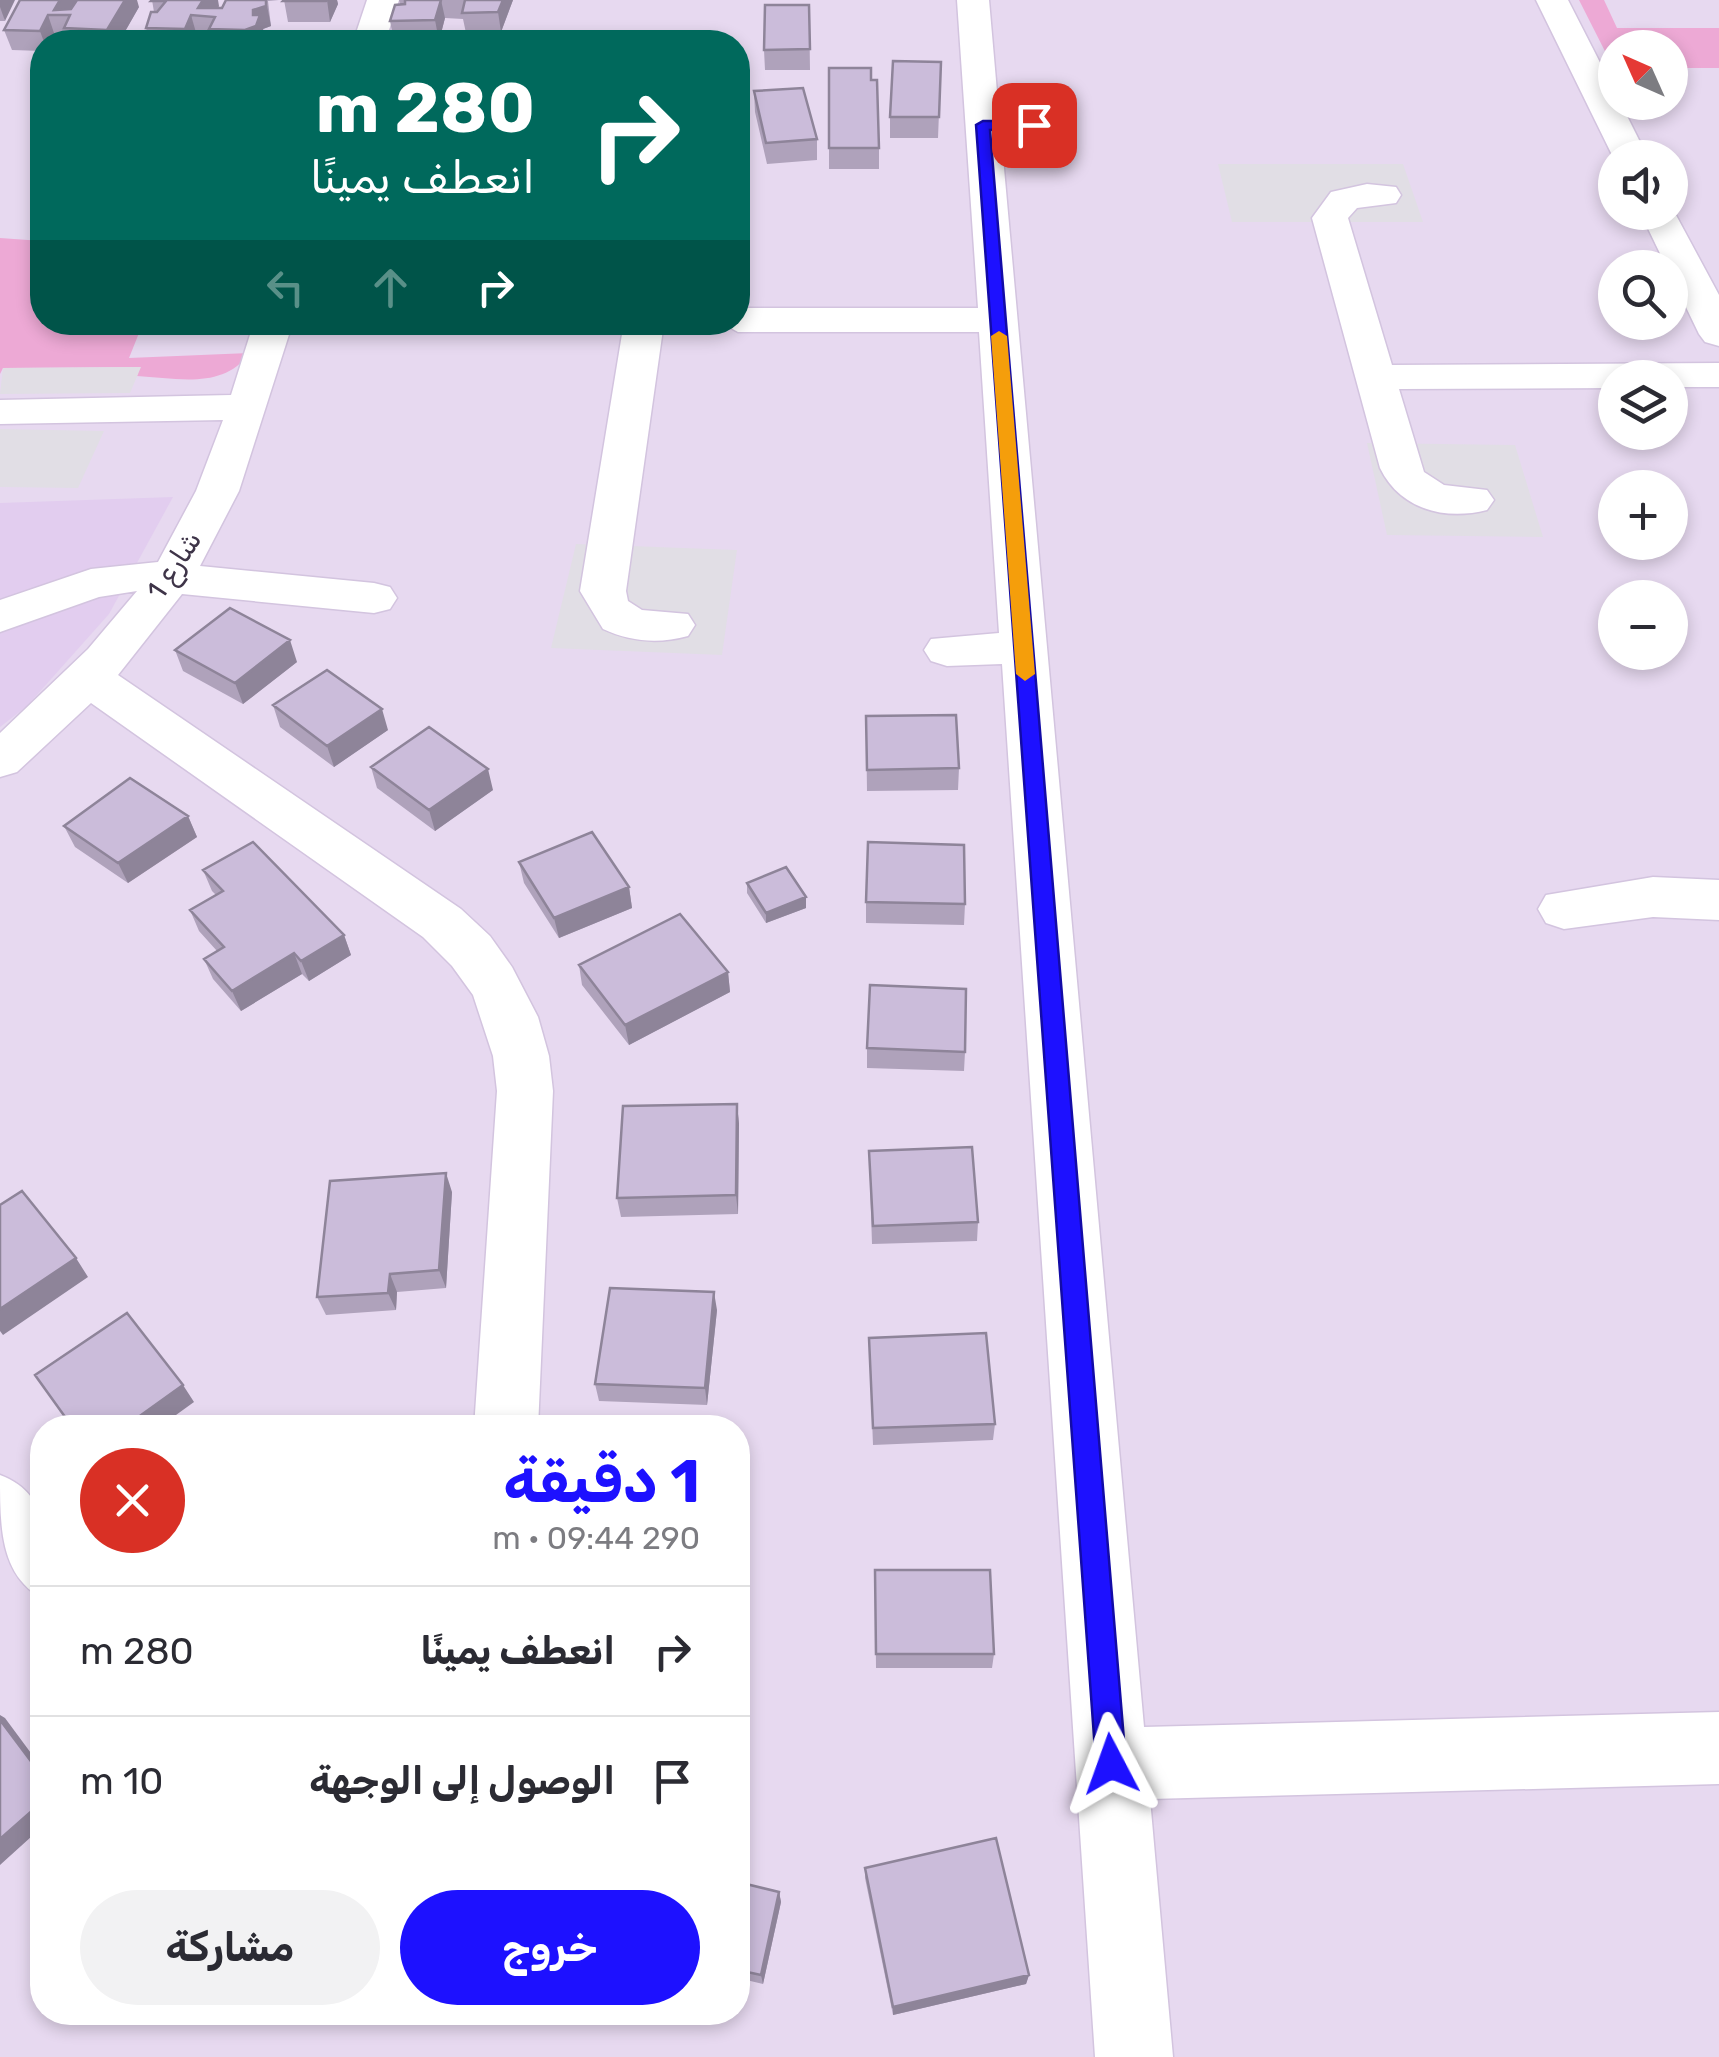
<!DOCTYPE html>
<html lang="ar">
<head>
<meta charset="utf-8">
<style>
	body { margin:0; font-family:Rubik,Cairo,sans-serif; background:#f2f2f3; color:#2b2b33; direction:rtl; height:100vh; display:flex; flex-direction:column; font-size:38px; white-space:nowrap }
	* { box-sizing:border-box; margin:0 }
	p { font-size:32px; color:#7c7c81 }
	.icon { flex:none; width:55px; height:55px; fill:none; stroke:currentColor; stroke-width:2; stroke-linecap:round; stroke-linejoin:round }
	.map { position:relative; flex:1; overflow:hidden; direction:ltr }
	.side { position:absolute; left:30px; top:1415px; width:720px; height:610px; display:flex; flex-direction:column; background:#fff; border-radius:40px; box-shadow:0 5px 15px #0003; direction:rtl }
	.side>* { flex:none }
	.guide { position:absolute; left:30px; top:30px; width:720px; height:305px; border-radius:40px; box-shadow:0 5px 15px #0003; direction:rtl; background:#00695c; color:#fff; overflow:hidden }
	.needle { width:65px; rotate:315deg }
	.fabs { position:absolute; left:1598px; top:30px; display:grid; gap:20px }
	.fabs a { display:grid; place-items:center; width:90px; height:90px; border-radius:50%; background:#fff; box-shadow:0 5px 15px #0003; font-size:50px }
	.pin { position:absolute; display:grid; place-items:center; width:85px; height:85px; color:#fff; margin:-42px; border-radius:20px; box-shadow:0 5px 15px #0006 }
	.me { position:absolute; width:110px; margin:-55px; rotate:356deg; stroke-linejoin:round; filter:drop-shadow(0 0 8px #0008) }
	.turn { display:flex; align-items:center; gap:35px; height:210px; padding:0 50px; font-size:45px }
	.turn .icon { width:130px; height:130px; stroke-width:2.5 }
	.turn b { display:block; font-size:70px; line-height:85px }
	.lanes { display:flex; align-items:center; height:95px; padding:0 50px; background:#0003; justify-content:center; gap:50px; direction:ltr }
	.lanes .off { opacity:.35 }
	.round { display:grid; place-items:center; flex:none; width:105px; height:105px; border-radius:52px; background:#f2f2f3 }
	.headline { display:flex; align-items:center; justify-content:space-between; height:170px; padding:0 50px }
	h1 { font-size:60px; font-weight:700; line-height:75px; color:#1d11ff }
	.button { display:flex; gap:20px; margin-top:auto; padding:20px 50px }
	.button a { flex:1; height:115px; border-radius:60px; background:#1d11ff; color:#fff; font-size:40px; font-weight:700; line-height:115px; text-align:center }
	.button a+a { background:#f2f2f3; color:#2b2b33 }
	ul { padding:0; list-style:none }
	li { display:flex; align-items:center; gap:30px; height:130px; padding:0 50px; border-top:2px solid #e1e1e2 }
	li div { flex:1 }
	li b { display:block; font-size:38px }
	li em { font-style:normal }
	.map>svg:first-child { display:block }
</style>
</head>
<body>
<div class="map">
<svg width="1719" height="2057" viewBox="0 0 1719 2057">
	<rect width="100%" height="100%" fill="#eee5f4"/>
	<path fill="#e7d9f0" fill-rule="evenodd" d="M 0,0 L 1719,0 L 1719,2057 L 0,2057 ZM 42,42 L 738,42 L 738,322 L 42,322 ZM 1615,48 L 1670,48 L 1670,102 L 1615,102 ZM 1615,158 L 1670,158 L 1670,212 L 1615,212 ZM 1615,268 L 1670,268 L 1670,322 L 1615,322 ZM 1615,378 L 1670,378 L 1670,432 L 1615,432 ZM 1615,488 L 1670,488 L 1670,542 L 1615,542 ZM 1615,598 L 1670,598 L 1670,652 L 1615,652 ZM 42,1428 L 738,1428 L 738,2012 L 42,2012 Z"/>
	<path fill="#e2cdef" d="M 173,497 L 109,614 L 27,706 L 0,727 L 0,503 Z"/>
	<path fill="#eda9d5" d="M 1579,0 L 1604,0 L 1617,28 L 1719,28 L 1719,68 L 1670,68 L 1670,48 L 1615,48 L 1614,69 Z
		M 0,238 L 42,241 L 42,322 L 143,323 L 129,358 L 249,353 C 224,390 176,378 137,376 L 139,367 L 3,368 L 0,374 Z"/>
	<path fill="#e1dee5" d="M 1218,164 L 1403,164 L 1423,222 L 1232,222 Z
		M 141,367 L 130,393 L 0,394 L 3,368 Z
		M 0,429 L 104,431 L 78,488 L 0,487 Z
		M 1367,443 L 1515,445 L 1543,537 L 1387,535 Z
		M 576,544 L 737,550 L 722,655 L 551,648 Z"/>
	<g fill="none" stroke-linecap="round" stroke-linejoin="round">
		<defs>
			<path id="minor" d="M 367,0 L 399,0 L 385,42 L 353,42 Z
				M 957,0 L 989,0 L 999,115 L 1047,118 L 1052,125 L 1047,132 L 1001,135 L 1144,1727 L 1719,1712 L 1719,1784 L 1150,1799 L 1173,2057 L 1095,2057 L 1002,664 L 947,666 L 931,661 L 924,650 L 931,639 L 999,633 L 979,332 L 738,332 L 720,322 L 738,322 L 738,308 L 978,308 Z
				M 1536,0 L 1568,0 L 1615,92 L 1615,102 L 1620,102 L 1648,158 L 1615,161 Z
				M 1367,184 L 1396,187 L 1401,195 L 1396,203 L 1357,208 L 1348,218 L 1392,365 L 1719,363 L 1719,387 L 1670,387 L 1670,378 L 1615,378 L 1615,388 L 1399,389 L 1424,472 L 1444,485 L 1487,490 L 1494,500 L 1487,510 C 1444,521 1400,509 1380,468 L 1312,218 L 1331,192 Z
				M 1670,204 L 1719,295 L 1719,346 L 1705,342 L 1699,334 L 1640,212 L 1670,212 Z
				M 254,322 L 293,322 L 239,491 L 200,566 L 374,583 L 390,587 L 397,598 L 390,609 L 374,613 L 182,594 L 118,675 L 461,909 L 490,936 L 512,967 L 538,1017 L 549,1056 L 553,1091 L 538,1428 L 474,1428 L 497,1091 L 493,1056 L 473,995 L 452,966 L 423,937 L 91,703 L 17,772 L 0,777 L 0,733 L 88,649 L 137,591 L 99,597 L 0,632 L 0,600 L 91,569 L 158,562 L 196,491 L 223,420 L 0,424 L 0,400 L 231,395 Z
				M 624,322 L 664,322 L 626,591 L 628,601 L 642,610 L 688,614 L 695,625 L 688,636 C 659,644 631,642 603,629 L 580,591 Z
				M 1653,877 L 1719,880 L 1719,920 L 1653,917 L 1564,929 L 1546,923 L 1538,909 L 1546,895 Z
				M 0,1475 C 55,1496 45,1547 42,1598 C 0,1575 0,1527 0,1475 Z"/>
		</defs>
		<use href="#minor" stroke="#d3c4df" stroke-width="3"/>
		<use href="#minor" fill="#fff" fill-rule="evenodd"/>
	</g>
	<path fill="#afa2bb" d="M 0,0 L 5,21 L 0,21 Z
		M 20,0 L 139,7 L 119,42 L 69,42 L 66,36 L 55,36 L 52,42 L 42,42 L 42,51 L 12,50 L 4,30 Z
		M 152,0 L 219,6 L 218,8 L 222,8 L 226,0 L 279,0 L 268,1 L 271,26 L 263,29 L 265,36 L 262,42 L 212,42 L 211,36 L 197,36 L 194,42 L 150,42 L 146,28 L 154,12 Z
		M 284,0 L 337,0 L 338,4 L 330,22 L 288,22 Z
		M 399,0 L 513,0 L 501,32 L 466,33 L 463,19 L 445,18 L 439,41 L 394,41 L 390,21 L 400,4 Z
		M 809,5 L 810,70 L 765,70 L 764,50 Z
		M 941,62 L 938,138 L 890,138 L 890,117 Z
		M 829,68 L 879,148 L 879,169 L 829,169 Z
		M 754,91 L 817,139 L 817,160 L 767,164 L 755,112 Z
		M 175,650 L 297,662 L 243,704 L 183,671 Z
		M 273,705 L 388,730 L 334,767 L 280,727 Z
		M 866,716 L 959,768 L 958,790 L 867,791 Z
		M 371,767 L 493,790 L 435,831 L 377,788 Z
		M 188,816 L 197,837 L 128,883 L 75,847 L 64,826 Z
		M 519,862 L 629,887 L 632,908 L 559,938 L 524,883 Z
		M 203,870 L 344,935 L 351,955 L 309,981 L 302,974 L 241,1011 L 213,979 L 204,959 L 217,951 L 199,931 L 190,910 L 216,895 L 212,891 Z
		M 747,883 L 806,908 L 766,923 L 747,893 Z
		M 866,902 L 965,904 L 964,925 L 866,923 Z
		M 579,965 L 728,972 L 730,992 L 629,1045 L 582,985 Z
		M 867,1048 L 965,1052 L 964,1071 L 867,1068 Z
		M 737,1104 L 739,1124 L 738,1214 L 621,1217 L 617,1198 Z
		M 869,1151 L 978,1222 L 977,1241 L 872,1244 Z
		M 452,1192 L 446,1288 L 397,1292 L 396,1310 L 326,1315 L 317,1297 Z
		M 717,1310 L 707,1405 L 599,1401 L 595,1384 Z
		M 869,1338 L 995,1424 L 993,1440 L 873,1445 Z
		M 875,1570 L 994,1654 L 992,1668 L 876,1668 Z
		M 865,1868 L 1029,1975 L 1026,1984 L 893,2015 L 865,1878 Z
		M 738,1882 L 779,1892 L 781,1902 L 763,1984 L 738,1978 Z"/>
	<path fill="#8e8499" d="M 0,0 L 15,0 L 5,21 L 0,7 Z
		M 60,0 L 77,0 L 70,15 L 54,10 Z
		M 125,0 L 137,0 L 139,7 L 119,42 L 111,42 L 107,30 Z
		M 203,0 L 218,0 L 219,6 L 212,16 L 198,8 Z
		M 266,0 L 271,26 L 263,29 L 265,36 L 262,42 L 248,42 L 245,30 L 253,15 L 253,10 Z
		M 327,0 L 337,0 L 338,4 L 330,22 Z
		M 441,0 L 445,18 L 439,41 L 435,20 Z
		M 503,0 L 513,0 L 501,32 L 498,12 Z
		M 48,15 L 55,36 L 52,42 L 44,42 L 40,31 Z
		M 191,15 L 197,36 L 194,42 L 189,42 L 185,29 Z
		M 290,640 L 297,662 L 243,704 L 235,683 Z
		M 382,709 L 388,730 L 334,767 L 327,746 Z
		M 488,769 L 493,790 L 435,831 L 429,810 Z
		M 188,816 L 197,837 L 128,883 L 118,863 Z
		M 629,887 L 632,908 L 559,938 L 554,918 Z
		M 806,897 L 806,908 L 766,923 L 766,913 Z
		M 344,935 L 351,955 L 309,981 L 301,961 Z
		M 294,953 L 302,974 L 241,1011 L 232,991 Z
		M 728,972 L 730,992 L 629,1045 L 625,1025 Z
		M 737,1104 L 739,1124 L 738,1214 L 736,1195 Z
		M 446,1173 L 452,1192 L 446,1288 L 439,1270 Z
		M 76,1258 L 88,1277 L 3,1335 L 0,1331 L 0,1309 Z
		M 390,1274 L 397,1292 L 396,1310 L 388,1293 Z
		M 714,1292 L 717,1310 L 707,1405 L 705,1388 Z
		M 183,1385 L 194,1402 L 158,1428 L 123,1428 Z
		M 0,1715 L 5,1718 L 42,1768 L 42,1776 L 0,1720 Z
		M 42,1802 L 42,1827 L 0,1865 L 0,1839 Z
		M 740,1850 L 742,1861 L 738,1882 L 738,1861 Z
		M 779,1892 L 781,1902 L 763,1984 L 761,1975 Z
		M 1029,1975 L 1026,1984 L 893,2015 L 893,2007 Z"/>
	<path fill="#cbbcda" stroke="#8e8499" stroke-width="2.5" d="M 20,0 L 60,0 L 54,10 L 71,9 L 77,0 L 125,0 L 107,30 L 64,28 L 70,15 L 48,15 L 40,31 L 4,30 Z
		M 152,0 L 203,0 L 198,8 L 222,8 L 226,0 L 266,0 L 266,6 L 253,10 L 253,15 L 260,15 L 256,26 L 245,30 L 209,29 L 215,17 L 191,15 L 185,29 L 146,28 L 151,12 L 157,12 L 166,1 L 151,1 Z
		M 284,0 L 327,0 L 326,1 L 283,1 Z
		M 405,0 L 441,0 L 435,20 L 390,21 L 395,5 L 405,4 Z
		M 465,0 L 503,0 L 498,12 L 462,13 Z
		M 765,5 L 809,5 L 810,49 L 764,50 Z
		M 893,61 L 941,62 L 939,117 L 890,117 Z
		M 829,68 L 871,68 L 871,80 L 877,80 L 879,148 L 829,148 Z
		M 803,88 L 817,139 L 766,143 L 754,91 Z
		M 230,608 L 290,640 L 235,683 L 175,650 Z
		M 327,670 L 382,709 L 327,746 L 273,705 Z
		M 956,715 L 959,768 L 867,770 L 866,716 Z
		M 429,727 L 488,769 L 429,810 L 371,767 Z
		M 130,778 L 188,816 L 118,863 L 64,826 Z
		M 592,832 L 629,887 L 554,918 L 519,862 Z
		M 253,842 L 344,935 L 301,961 L 294,953 L 232,991 L 204,959 L 224,947 L 190,910 L 223,891 L 203,870 Z
		M 868,842 L 964,845 L 965,904 L 866,902 Z
		M 786,867 L 806,897 L 766,913 L 747,883 Z
		M 680,914 L 728,972 L 625,1025 L 579,965 Z
		M 870,985 L 966,989 L 965,1052 L 867,1048 Z
		M 737,1104 L 736,1195 L 617,1198 L 623,1106 Z
		M 972,1147 L 978,1222 L 873,1226 L 869,1151 Z
		M 446,1173 L 439,1270 L 390,1274 L 388,1293 L 317,1297 L 330,1181 Z
		M 22,1191 L 76,1258 L 0,1309 L 0,1205 Z
		M 610,1288 L 714,1292 L 705,1388 L 595,1384 Z
		M 127,1313 L 183,1385 L 123,1428 L 73,1428 L 35,1375 Z
		M 986,1333 L 995,1424 L 873,1428 L 869,1338 Z
		M 875,1570 L 990,1570 L 994,1654 L 876,1654 Z
		M 0,1720 L 42,1776 L 42,1802 L 0,1839 Z
		M 996,1838 L 1029,1975 L 893,2007 L 865,1868 Z
		M 738,1882 L 779,1892 L 761,1975 L 738,1970 Z"/>
	<path fill="#1d11ff" stroke="#130ba6" stroke-width="2.5" d="M 1034,121 L 1040,128 L 990,130 L 1126,1764 L 1121,1775 L 1111,1779 L 1100,1775 L 1096,1764 L 976,125 L 983,121 Z"/>
	<path fill="#f59e0b" d="M 999,331 L 1007,336 L 1035,674 L 1025,681 L 1016,674 L 991,336 Z"/>
	<g text-anchor="middle" dominant-baseline="central" stroke-width="8" stroke-linejoin="round" paint-order="stroke">
		<g font-size="28" fill="#3e3448" stroke="#fff">
			<text transform="translate(174 565) rotate(-57)">شارع 1</text>
		</g>
	</g>
</svg>
<div class="fabs">
<a><svg class="needle" viewBox="-14 -14 28 28"><path d="M0-13l5 13h-10z" fill="#e53935"/><path d="M0 13l5-13h-10z" fill="#7c7c81"/></svg></a>
<a><svg class="icon" aria-label="sound" viewBox="0 0 24 24"><path d="M4 9h4l5-4v14l-5-4H4zM17 9q2 3 0 6"/></svg></a>
<a><svg class="icon" aria-label="search" viewBox="0 0 24 24"><circle cx="10" cy="10" r="6"/><path d="M15 15l6 6"/></svg></a>
<a><svg class="icon" aria-label="layers" viewBox="0 0 24 24"><path d="M12 4l9 5-9 5-9-5zM3 14l9 5 9-5"/></svg></a>
<a>+</a>
<a>−</a>
</div>
<div class="pin" style="left:1034px;top:125px;background:#d93025"><svg class="icon" aria-label="arrive" viewBox="0 0 24 24"><path d="M6 21V4h12l-3 4 3 4H6"/></svg></div>
<svg class="me" style="left:1111px;top:1764px" viewBox="-20 -20 40 40"><path d="M0-17L14 15 0 8-14 15z" fill="#1d11ff" stroke="#fff" stroke-width="4"/></svg>
<div class="guide">
<div class="turn"><svg class="icon" aria-label="right" viewBox="0 0 24 24"><path d="M7 20v-9h11M14 6l5 5-5 5"/></svg><div><b>280 m</b>انعطف يمينًا</div></div>
<div class="lanes"><svg class="icon off" aria-label="left" viewBox="0 0 24 24"><path d="M17 20v-9H6M10 6l-5 5 5 5"/></svg><svg class="icon off" aria-label="ahead" viewBox="0 0 24 24"><path d="M12 20V5M6 11l6-6 6 6"/></svg><svg class="icon" aria-label="right" viewBox="0 0 24 24"><path d="M7 20v-9h11M14 6l5 5-5 5"/></svg></div>
</div>
<section class="side">
<div class="headline"><div><h1>1 دقيقة</h1><p>290 m · 09:44</p></div><a class="round" style="background:#d93025;color:#fff"><svg class="icon" aria-label="close" viewBox="0 0 24 24"><path d="M6 6l12 12M18 6L6 18"/></svg></a></div>
<ul>
<li><svg class="icon" aria-label="right" viewBox="0 0 24 24"><path d="M7 20v-9h11M14 6l5 5-5 5"/></svg><div><b>انعطف يمينًا</b></div><em>280 m</em></li>
<li><svg class="icon" aria-label="arrive" viewBox="0 0 24 24"><path d="M6 21V4h12l-3 4 3 4H6"/></svg><div><b>الوصول إلى الوجهة</b></div><em>10 m</em></li>
</ul>
<div class="button"><a>خروج</a><a>مشاركة</a></div>
</section>
</div>
</body>
</html>
